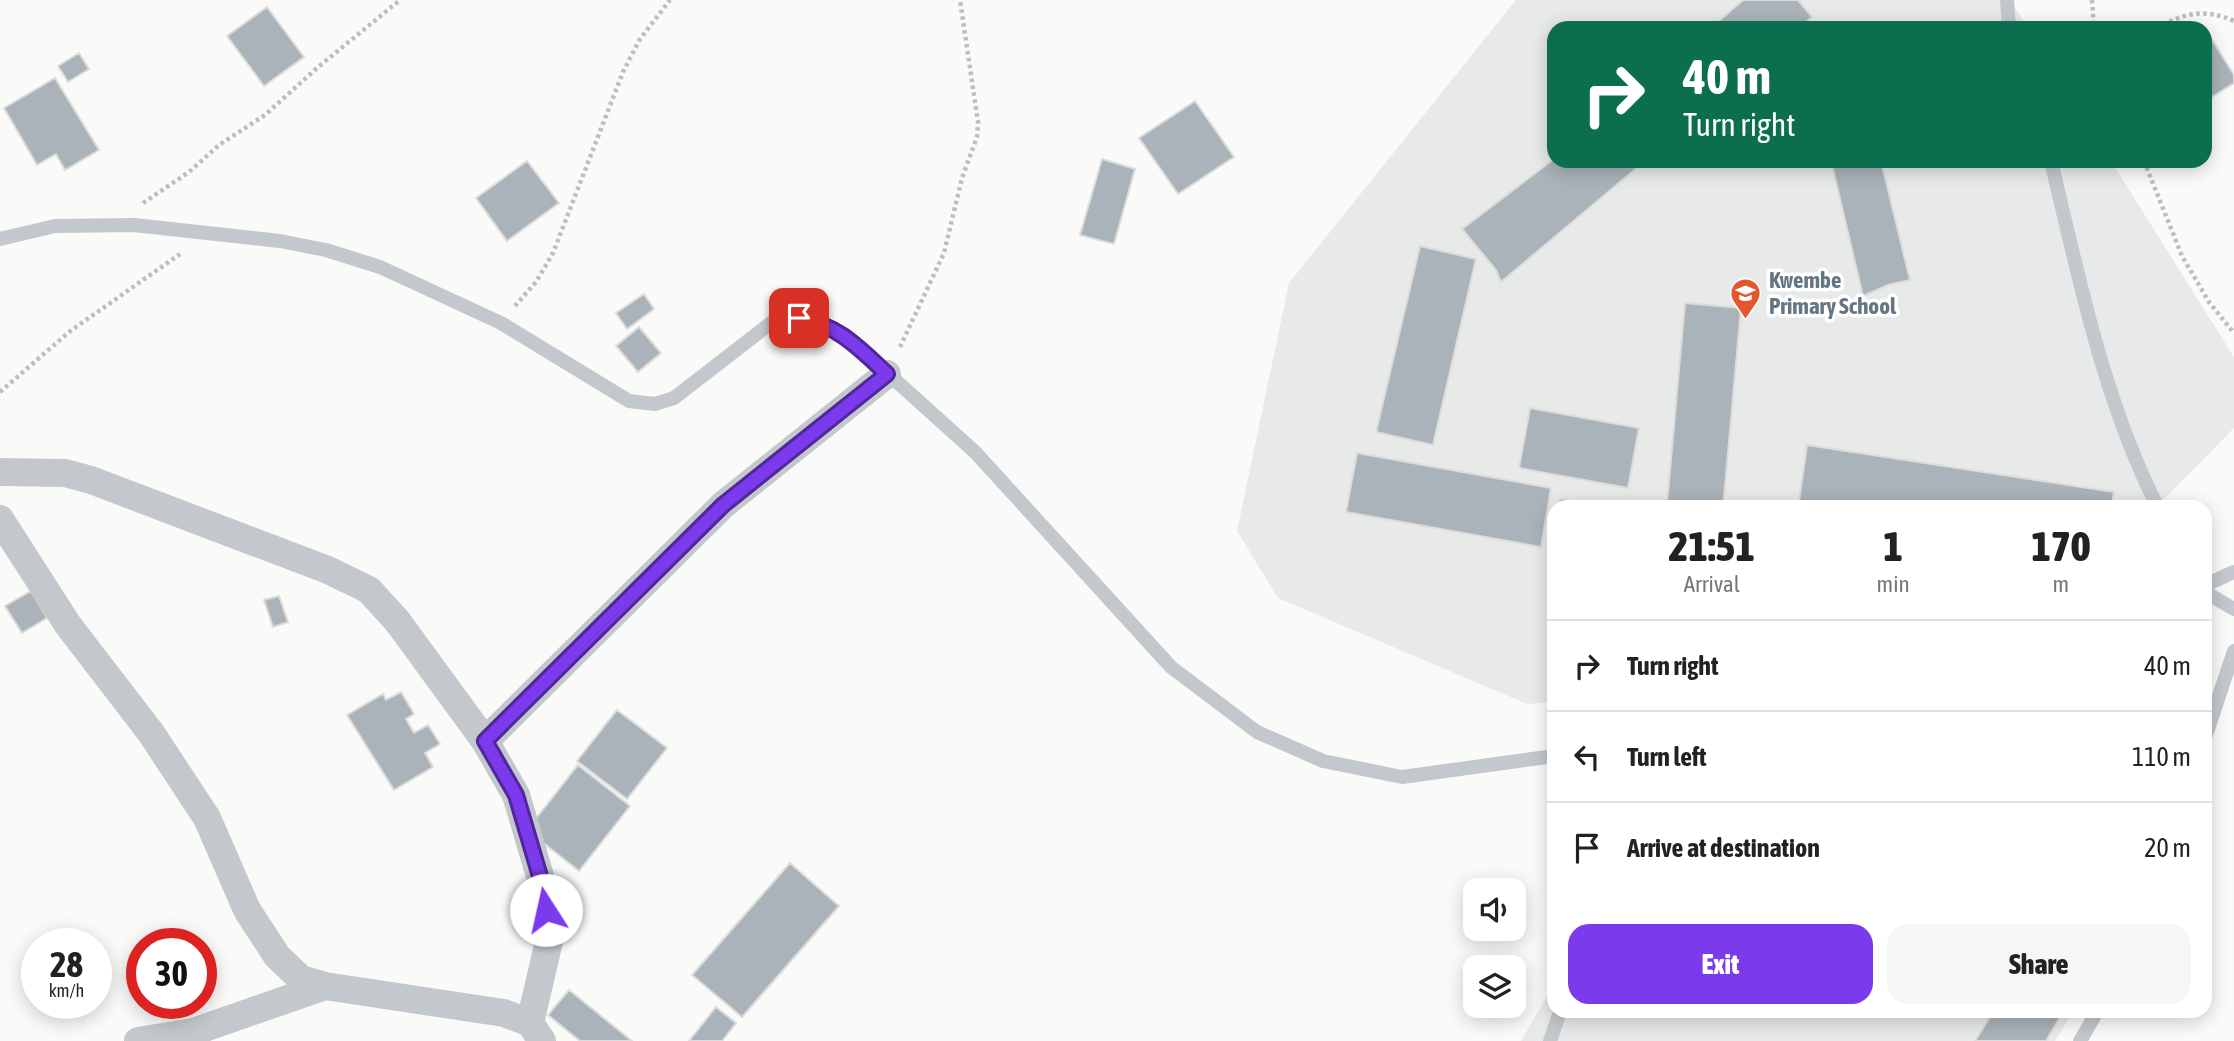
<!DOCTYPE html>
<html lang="en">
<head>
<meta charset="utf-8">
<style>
	body { margin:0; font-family:"Asap Condensed",sans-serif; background:#f6f6f6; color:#222; height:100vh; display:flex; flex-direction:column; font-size:26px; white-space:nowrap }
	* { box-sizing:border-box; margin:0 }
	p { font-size:23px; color:#767676 }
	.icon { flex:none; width:38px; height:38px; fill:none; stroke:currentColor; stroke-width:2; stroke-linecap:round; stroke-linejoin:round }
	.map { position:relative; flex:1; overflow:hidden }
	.side { position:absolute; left:1547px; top:500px; width:665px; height:518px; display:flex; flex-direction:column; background:#fff; border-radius:21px; box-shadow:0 4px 18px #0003 }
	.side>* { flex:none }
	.hud { position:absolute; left:1547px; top:21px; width:665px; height:147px; border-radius:21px; box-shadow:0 4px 18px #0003; background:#0b6e4f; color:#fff; overflow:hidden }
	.buttons { position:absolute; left:1463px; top:878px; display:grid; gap:14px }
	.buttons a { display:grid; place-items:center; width:63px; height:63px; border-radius:14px; background:#fff; box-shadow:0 4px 18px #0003; font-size:35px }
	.speed { position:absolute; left:21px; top:928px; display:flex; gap:14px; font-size:35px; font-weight:700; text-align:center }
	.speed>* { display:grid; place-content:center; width:91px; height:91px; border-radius:50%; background:#fff; box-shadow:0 4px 18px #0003; line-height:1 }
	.speed small { font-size:18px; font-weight:400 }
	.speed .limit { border:10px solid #d22; background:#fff; color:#111 }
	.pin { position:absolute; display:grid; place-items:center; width:60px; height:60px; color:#fff; margin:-30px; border-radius:14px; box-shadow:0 4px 10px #0006 }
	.me { position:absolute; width:77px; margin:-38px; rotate:350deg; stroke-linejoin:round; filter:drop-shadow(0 0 5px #0008) }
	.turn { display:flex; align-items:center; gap:24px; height:147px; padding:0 21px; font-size:32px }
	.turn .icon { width:91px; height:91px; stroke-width:2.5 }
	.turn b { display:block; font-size:49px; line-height:60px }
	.eta { display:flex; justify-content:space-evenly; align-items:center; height:119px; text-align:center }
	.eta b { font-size:42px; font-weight:800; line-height:49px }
	.button { display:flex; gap:14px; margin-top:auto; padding:14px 21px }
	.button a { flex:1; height:80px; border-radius:21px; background:#7c3aed; color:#fff; font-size:28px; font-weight:800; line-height:80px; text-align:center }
	.button a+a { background:#f6f6f6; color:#222 }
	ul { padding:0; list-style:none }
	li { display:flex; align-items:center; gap:21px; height:91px; padding:0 21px; border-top:2px solid #e0e0e0 }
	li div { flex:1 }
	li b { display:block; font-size:26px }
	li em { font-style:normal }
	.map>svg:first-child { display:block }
</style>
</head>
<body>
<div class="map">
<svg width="2234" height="1041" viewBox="0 0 2234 1041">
	<rect width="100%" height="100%" fill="#fafaf8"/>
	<path fill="#e8e9e9" d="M 1516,0 L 2010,0 L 2028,28 L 1554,28 L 1554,161 L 2111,161 L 2234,357 L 2234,428 L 2156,507 L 1554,508 L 1554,702 L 1527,704 L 1278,598 L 1237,531 L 1289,283 Z
		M 1554,984 L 1554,1012 L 2073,1012 L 2055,1041 L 1521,1041 Z"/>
	<path fill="#aab3b9" stroke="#dcdcda" stroke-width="2" d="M 1743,0 L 1798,0 L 1812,17 L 1799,28 L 1711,28 Z
		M 267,7 L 304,57 L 264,86 L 227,36 Z
		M 2209,35 L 2234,75 L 2234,83 L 2205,101 L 2205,38 Z
		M 79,53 L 89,69 L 68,82 L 58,66 Z
		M 55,78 L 99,150 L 65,170 L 56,154 L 37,165 L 4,108 Z
		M 1195,101 L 1234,157 L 1178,194 L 1139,138 Z
		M 1102,159 L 1135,169 L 1114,244 L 1080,235 Z
		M 1554,159 L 1645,161 L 1501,282 L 1496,270 L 1462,229 Z
		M 527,161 L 559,203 L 507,241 L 476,198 Z
		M 1831,161 L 1881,161 L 1910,280 L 1888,285 L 1863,296 Z
		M 1420,246 L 1476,259 L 1433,445 L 1376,432 Z
		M 644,294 L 654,309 L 627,329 L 616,313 Z
		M 1685,303 L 1741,308 L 1723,508 L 1667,504 Z
		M 639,327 L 661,353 L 638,372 L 616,346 Z
		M 1530,408 L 1639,428 L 1628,488 L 1519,468 Z
		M 1807,445 L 2114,492 L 2111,508 L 1870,508 L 1851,505 L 1851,508 L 1798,508 Z
		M 1357,453 L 1551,488 L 1541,547 L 1346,512 Z
		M 1560,499 L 1606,508 L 1558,508 Z
		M 31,591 L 47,618 L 22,633 L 5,606 Z
		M 279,596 L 288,622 L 273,627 L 264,600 Z
		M 401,692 L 414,714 L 406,719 L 414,733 L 428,725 L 440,744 L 425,753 L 433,767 L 394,790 L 347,715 L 383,694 L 386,700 Z
		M 617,710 L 667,748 L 627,799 L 577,761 Z
		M 578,765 L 630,806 L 579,871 L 527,830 Z
		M 790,863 L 839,906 L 742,1017 L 692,975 Z
		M 569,990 L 632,1041 L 580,1041 L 548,1015 Z
		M 716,1007 L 736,1023 L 722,1041 L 689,1041 Z
		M 1993,1012 L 2057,1012 L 2062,1014 L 2046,1041 L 1975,1041 Z"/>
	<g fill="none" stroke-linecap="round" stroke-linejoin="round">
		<path stroke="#bbbfc2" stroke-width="4.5" stroke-dasharray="3.5 3.5" stroke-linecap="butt" d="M 2092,0 L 2094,28
			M 2157,28 C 2184,13 2205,8 2234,21
			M 2144,161 L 2182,256 L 2209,302 L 2234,333
			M 143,203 L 189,172 L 219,145 L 265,115 L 317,68 L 400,0
			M 515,306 L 536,282 L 553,253 L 623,72 L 640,39 L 670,0
			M 900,347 L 944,253 L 962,178 L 977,137 L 978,122 L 960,0
			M 0,392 L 69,332 L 180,254"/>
		<path stroke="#c3c8cc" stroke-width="14" d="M 2007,0 L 2009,28
			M 2051,161 C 2079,278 2103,399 2158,508
			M 0,239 L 55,226 L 134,225 L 280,241 L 326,250 L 380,267 L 501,323 L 629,401 L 655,404 L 674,398 L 771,323 L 799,319 L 823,323 L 844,334 L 975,452 L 1171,667 L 1257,732 L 1323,761 L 1402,777 L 1554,756
			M 2205,585 L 2234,572
			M 2205,592 L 2234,609
			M 2205,738 L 2234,651
			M 1550,1041 L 1560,1012
			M 2080,1041 L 2097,1012"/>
		<path stroke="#c3c8cc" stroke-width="28" d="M 0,472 L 65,473 L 91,480 L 328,570 L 369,590 L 398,622 L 485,741 L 516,795 L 542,883 L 550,937 L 530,1023
			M 0,519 L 68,625 L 151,733 L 207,818 L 247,910 L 277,956 L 301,979 L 325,986 L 504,1013 L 530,1023 L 542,1041
			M 485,741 L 723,505 L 887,374
			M 138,1041 L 193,1032 L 325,986"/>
	</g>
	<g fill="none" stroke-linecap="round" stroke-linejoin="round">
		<defs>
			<path id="route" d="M 546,910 L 542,883 L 516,795 L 485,741 L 723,505 L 887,374 C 859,348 838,325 799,318"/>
		</defs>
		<use href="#route" stroke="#51269a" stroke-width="18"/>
		<use href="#route" stroke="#7c3aed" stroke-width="12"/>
	</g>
	<defs>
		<symbol id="school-pin" viewBox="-11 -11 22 30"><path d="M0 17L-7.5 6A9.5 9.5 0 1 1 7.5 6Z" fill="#e4572e" stroke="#fff"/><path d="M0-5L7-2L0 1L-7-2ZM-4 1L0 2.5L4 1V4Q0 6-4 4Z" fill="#fff"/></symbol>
	</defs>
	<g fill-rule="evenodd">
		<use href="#school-pin" x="1728" y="276" width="35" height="47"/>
	</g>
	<g text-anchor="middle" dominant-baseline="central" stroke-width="7" stroke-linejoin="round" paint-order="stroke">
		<g font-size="23" font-weight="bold" fill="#657683" stroke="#fff" text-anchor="start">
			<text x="1769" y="280">Kwembe<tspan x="1769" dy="26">Primary School</tspan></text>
		</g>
	</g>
</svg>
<div class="buttons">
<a><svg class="icon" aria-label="sound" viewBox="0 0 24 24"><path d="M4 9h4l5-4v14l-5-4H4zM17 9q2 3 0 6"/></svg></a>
<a><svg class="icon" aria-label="layers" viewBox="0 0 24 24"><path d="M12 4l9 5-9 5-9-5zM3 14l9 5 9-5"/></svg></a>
</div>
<div class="speed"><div>28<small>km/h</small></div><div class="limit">30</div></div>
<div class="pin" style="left:799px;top:318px;background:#d93025"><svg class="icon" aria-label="arrive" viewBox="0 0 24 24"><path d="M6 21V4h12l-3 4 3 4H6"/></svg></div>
<svg class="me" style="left:546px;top:910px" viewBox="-20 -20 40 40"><circle r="19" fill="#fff"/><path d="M0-13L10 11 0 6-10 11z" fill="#7c3aed"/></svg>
<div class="hud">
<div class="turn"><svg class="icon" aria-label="right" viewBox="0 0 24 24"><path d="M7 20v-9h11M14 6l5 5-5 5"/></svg><div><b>40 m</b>Turn right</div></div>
</div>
<section class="side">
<div class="eta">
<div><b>21:51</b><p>Arrival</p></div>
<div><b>1</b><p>min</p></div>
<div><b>170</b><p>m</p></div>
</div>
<ul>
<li><svg class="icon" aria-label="right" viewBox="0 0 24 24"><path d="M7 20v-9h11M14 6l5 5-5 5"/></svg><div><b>Turn right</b></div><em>40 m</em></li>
<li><svg class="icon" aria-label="left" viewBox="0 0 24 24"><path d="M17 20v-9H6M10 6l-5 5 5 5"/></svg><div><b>Turn left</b></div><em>110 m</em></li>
<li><svg class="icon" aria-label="arrive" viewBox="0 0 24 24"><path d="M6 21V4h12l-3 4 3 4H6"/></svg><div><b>Arrive at destination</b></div><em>20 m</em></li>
</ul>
<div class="button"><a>Exit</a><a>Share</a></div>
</section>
</div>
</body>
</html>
